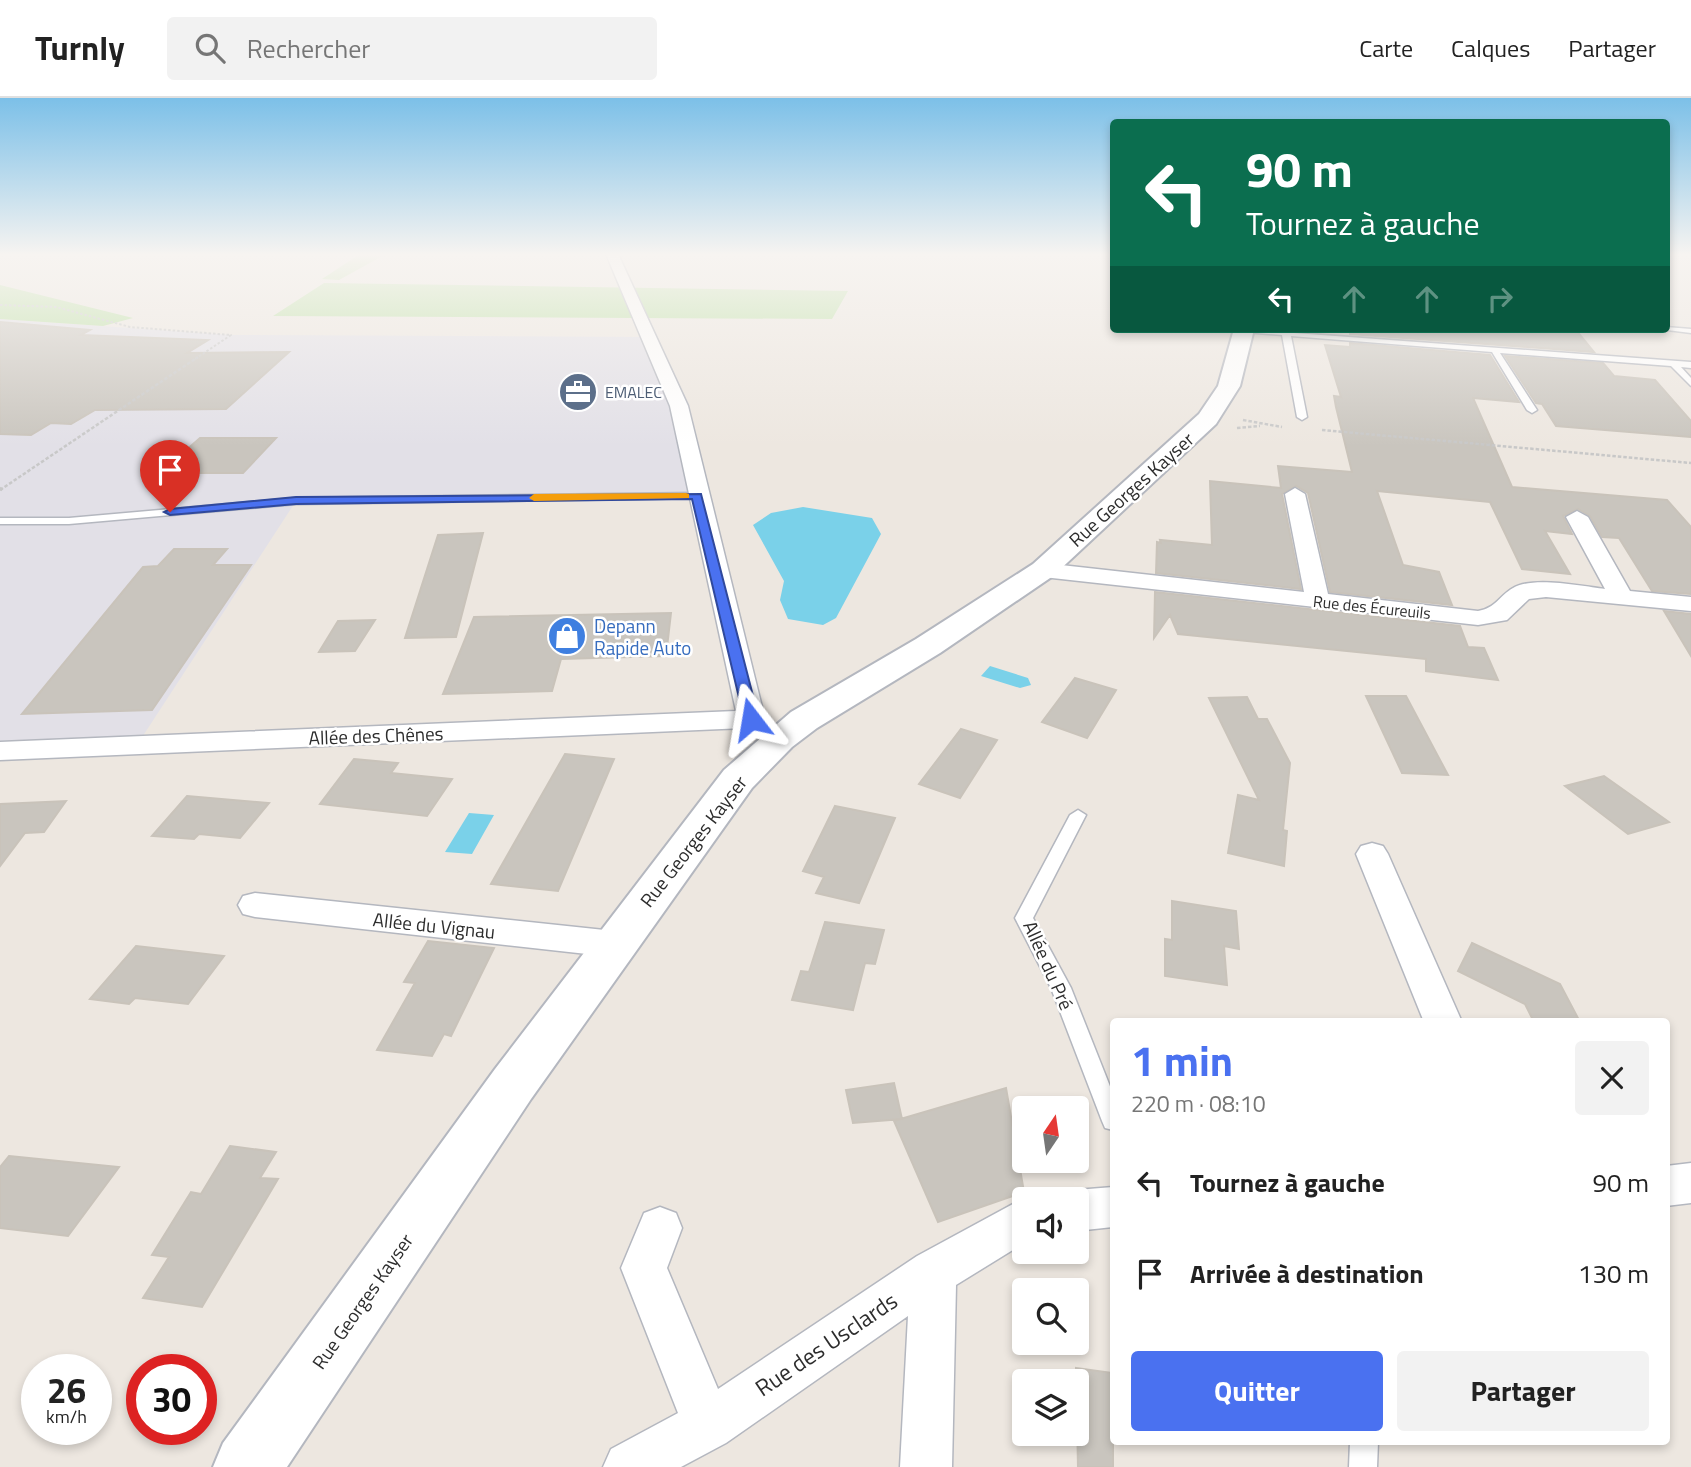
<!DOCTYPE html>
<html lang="fr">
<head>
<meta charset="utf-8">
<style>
	body { margin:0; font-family:"Titillium Web",sans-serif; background:#f2f2f2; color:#222; height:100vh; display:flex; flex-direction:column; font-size:26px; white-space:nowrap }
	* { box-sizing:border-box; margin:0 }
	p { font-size:23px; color:#767676 }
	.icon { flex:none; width:38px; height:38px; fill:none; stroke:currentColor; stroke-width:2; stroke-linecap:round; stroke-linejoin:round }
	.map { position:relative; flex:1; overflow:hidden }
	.details { position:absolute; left:1110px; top:920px; width:560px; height:427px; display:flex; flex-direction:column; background:#fff; border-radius:7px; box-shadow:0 4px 10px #0003 }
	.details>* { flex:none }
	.top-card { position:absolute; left:1110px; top:21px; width:560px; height:214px; border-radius:7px; box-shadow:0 4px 10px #0003; background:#0b6e4f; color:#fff; overflow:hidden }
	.needle { width:46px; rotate:13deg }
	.tools { position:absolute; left:1012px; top:998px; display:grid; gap:14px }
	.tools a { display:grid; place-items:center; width:77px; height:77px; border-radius:7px; background:#fff; box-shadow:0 4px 10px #0003; font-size:35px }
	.speed { position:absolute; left:21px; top:1256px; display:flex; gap:14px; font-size:35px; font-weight:700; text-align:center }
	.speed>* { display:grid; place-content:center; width:91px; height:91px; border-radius:50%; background:#fff; box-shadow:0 4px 10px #0003; line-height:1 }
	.speed small { font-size:18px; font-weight:400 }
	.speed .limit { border:10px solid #d22; background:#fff; color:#111 }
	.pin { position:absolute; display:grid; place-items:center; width:60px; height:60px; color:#fff; margin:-72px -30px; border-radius:50% 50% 50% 0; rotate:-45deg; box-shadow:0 0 7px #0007 }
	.pin .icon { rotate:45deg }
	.me { position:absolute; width:77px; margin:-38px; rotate:346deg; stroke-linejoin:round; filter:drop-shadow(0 0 5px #0008) }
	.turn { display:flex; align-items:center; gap:24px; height:147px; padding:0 21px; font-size:32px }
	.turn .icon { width:91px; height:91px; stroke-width:2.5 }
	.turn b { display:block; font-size:49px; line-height:60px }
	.lanes { display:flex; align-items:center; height:66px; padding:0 21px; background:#0003; justify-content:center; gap:35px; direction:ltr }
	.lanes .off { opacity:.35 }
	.round { display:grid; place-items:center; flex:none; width:74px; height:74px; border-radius:7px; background:#f2f2f2 }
	.summary { display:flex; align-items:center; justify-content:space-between; height:119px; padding:0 21px }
	h1 { font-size:42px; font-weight:700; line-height:52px; color:#4a71f0 }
	.action { display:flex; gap:14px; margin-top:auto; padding:14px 21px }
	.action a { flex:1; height:80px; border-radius:7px; background:#4a71f0; color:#fff; font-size:28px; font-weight:700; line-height:80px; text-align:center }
	.action a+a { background:#f2f2f2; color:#222 }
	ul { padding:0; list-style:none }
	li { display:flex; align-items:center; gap:21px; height:91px; padding:0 21px }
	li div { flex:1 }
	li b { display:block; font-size:26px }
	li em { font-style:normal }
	header { display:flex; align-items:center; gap:42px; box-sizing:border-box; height:98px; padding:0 35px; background:#fff; border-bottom:2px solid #e0e0e0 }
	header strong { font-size:33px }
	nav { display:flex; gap:38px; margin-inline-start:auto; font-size:24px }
	.search { width:490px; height:63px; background:#f2f2f2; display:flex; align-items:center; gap:18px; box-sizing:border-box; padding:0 24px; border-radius:7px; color:#767676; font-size:26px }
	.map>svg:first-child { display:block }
</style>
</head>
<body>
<header>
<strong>Turnly</strong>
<div class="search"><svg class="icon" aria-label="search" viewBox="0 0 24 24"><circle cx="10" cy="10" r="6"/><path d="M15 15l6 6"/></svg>Rechercher</div>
<nav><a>Carte</a><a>Calques</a><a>Partager</a></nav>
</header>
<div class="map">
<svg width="1691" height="1369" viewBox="0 0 1691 1369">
	<rect width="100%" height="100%" fill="#ede7e0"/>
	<path fill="#e2e0e7" d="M 0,221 L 231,237 L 649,239 L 697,398 L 296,403 L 137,647 L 0,653 Z"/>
	<path fill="#b9e0a0" d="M 360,156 L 386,156 L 339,182 L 322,181 Z
		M 324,185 L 848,193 L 832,221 L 273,218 Z
		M 0,187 L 133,220 L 103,228 L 0,221 Z"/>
	<path fill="#7ad1e9" d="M 803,409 L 872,420 L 881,436 L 836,520 L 823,527 L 788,521 L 780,502 L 784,483 L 753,427 L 771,415 Z
		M 990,568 L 1028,580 L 1031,587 L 1020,590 L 981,578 Z
		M 469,715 L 494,717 L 472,756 L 445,754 Z"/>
	<path fill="#c9c5be" stroke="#c9c3ba" stroke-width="2" d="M 0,224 L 90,232 L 81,237 L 208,242 L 187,255 L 289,254 L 226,311 L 95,312 L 71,326 L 51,325 L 31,337 L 0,336 Z
		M 1350,231 L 1576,232 L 1594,254 L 1350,236 Z
		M 1350,245 L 1490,257 L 1519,304 L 1473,300 L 1512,389 L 1667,402 L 1691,429 L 1691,496 L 1652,493 L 1619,440 L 1602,439 L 1590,418 L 1578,411 L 1563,418 L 1572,436 L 1545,433 L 1570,476 L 1522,471 L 1490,404 L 1377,393 L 1403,467 L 1439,474 L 1452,507 L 1330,494 L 1308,395 L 1296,388 L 1282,396 L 1301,491 L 1156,475 L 1157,444 L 1161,445 L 1160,442 L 1212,447 L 1210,383 L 1281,390 L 1278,368 L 1352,374 L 1336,309 L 1334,298 L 1341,299 L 1325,247 L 1350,249 Z
		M 1505,258 L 1603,265 L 1614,278 L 1655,282 L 1691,323 L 1691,339 L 1556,328 L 1542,306 L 1536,305 Z
		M 200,340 L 276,340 L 243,375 L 160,375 Z
		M 483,435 L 456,539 L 405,540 L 438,437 Z
		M 174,451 L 227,451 L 213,467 L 251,467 L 152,612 L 22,616 L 143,469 L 158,468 Z
		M 1155,494 L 1460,528 L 1468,549 L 1484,550 L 1498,582 L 1426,573 L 1426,561 L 1178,536 L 1170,517 L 1154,540 Z
		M 1664,513 L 1691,516 L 1691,558 Z
		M 671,515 L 666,558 L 561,561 L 552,593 L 443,596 L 474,519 Z
		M 375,522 L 355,553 L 319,554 L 338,523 Z
		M 1075,580 L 1116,592 L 1087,640 L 1042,624 Z
		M 1366,598 L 1406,598 L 1448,677 L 1402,675 Z
		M 1247,599 L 1258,621 L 1267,621 L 1290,665 L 1283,732 L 1287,733 L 1284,768 L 1228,755 L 1238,697 L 1259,702 L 1209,600 Z
		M 961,631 L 997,642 L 960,700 L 919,686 Z
		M 565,656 L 614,661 L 558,793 L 491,786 Z
		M 354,661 L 398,665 L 391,675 L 452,681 L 427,718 L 320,706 Z
		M 1604,678 L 1669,724 L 1628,736 L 1565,688 Z
		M 187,698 L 269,705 L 240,740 L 199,736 L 194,741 L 152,738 Z
		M 66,703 L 44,734 L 25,735 L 0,768 L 0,706 Z
		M 835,708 L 895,720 L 859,805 L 816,795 L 824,779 L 803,773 Z
		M 1172,803 L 1236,813 L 1239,851 L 1224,848 L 1227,887 L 1165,878 L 1165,841 L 1172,842 Z
		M 825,824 L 884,832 L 875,866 L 865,865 L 853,912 L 792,902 L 801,873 L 809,874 Z
		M 428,843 L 494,850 L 451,938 L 444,936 L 432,958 L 377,952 L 415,885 L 404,884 Z
		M 1472,845 L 1560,886 L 1580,924 L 1534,924 L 1525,906 L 1458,873 Z
		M 136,848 L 224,858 L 188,906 L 135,900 L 129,906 L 90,901 Z
		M 894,985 L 902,1021 L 853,1025 L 846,992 Z
		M 1006,990 L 1024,1094 L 938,1124 L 894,1023 Z
		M 230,1048 L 276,1054 L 260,1080 L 278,1081 L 202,1209 L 143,1200 L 169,1159 L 152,1157 L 191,1094 L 201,1096 Z
		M 9,1058 L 119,1069 L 68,1138 L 0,1130 L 0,1069 Z
		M 1076,1270 L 1113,1275 L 1113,1369 L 1078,1369 Z"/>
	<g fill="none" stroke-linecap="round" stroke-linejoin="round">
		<defs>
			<path id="service" d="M 1666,229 L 1691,231 L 1691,235 L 1659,231 L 1666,231 Z
				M 1241,231 L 1691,264 L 1691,270 L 1681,269 L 1691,280 L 1691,288 L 1671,268 L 1500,255 L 1537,312 L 1532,315 L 1527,312 L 1492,254 L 1291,238 L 1307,319 L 1302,322 L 1297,319 L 1282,237 L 1244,234 Z
				M 697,395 L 702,398 L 701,400 L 296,406 L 69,426 L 0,426 L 0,420 L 69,420 L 296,400 Z
				M 1078,712 L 1086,717 L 1033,820 L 1071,890 L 1113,996 L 1113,1032 L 1105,1030 L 1102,1023 L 1051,890 L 1015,820 L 1070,717 Z
				M 1350,1344 L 1378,1344 L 1377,1369 L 1349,1369 Z"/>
			<path id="minor" d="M 606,156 L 618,156 L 688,308 L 764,617 L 781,633 L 777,639 C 762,643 756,638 745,630 L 0,662 L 0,644 L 736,613 L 670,308 Z
				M 1295,390 L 1305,396 L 1328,496 L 1478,513 C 1496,510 1499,498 1513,490 C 1532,478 1583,488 1605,491 L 1566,419 L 1577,413 L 1588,419 L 1630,493 L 1691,499 L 1691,513 L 1546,499 L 1529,501 L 1507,522 L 1478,527 L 1043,479 L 1032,472 L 1043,465 L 1304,494 L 1285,396 Z
				M 1372,745 L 1383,748 L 1388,756 L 1462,924 L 1424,924 L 1356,756 L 1361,748 Z
				M 255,795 L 614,833 L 626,837 L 631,846 L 626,855 L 614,859 L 255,819 L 243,816 L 238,807 L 243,798 Z
				M 1691,1065 L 1691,1105 L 1666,1108 L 1666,1068 Z
				M 1113,1089 L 1113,1129 L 1076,1133 L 1076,1101 L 1060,1101 L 1061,1098 L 1076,1092 Z
				M 1024,1100 L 1024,1145 L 956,1187 L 952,1369 L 900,1369 L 908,1218 L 726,1345 L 681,1369 L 603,1369 L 611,1351 L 678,1315 L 621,1170 L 644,1115 L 660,1109 L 676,1115 L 682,1130 L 667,1170 L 718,1291 L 917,1158 Z"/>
			<path id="tertiary" d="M 1234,231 L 1254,231 L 1240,288 L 1216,326 L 1053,478 L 940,555 L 817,630 L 792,649 L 752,690 L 531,1001 L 287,1369 L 213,1369 L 223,1345 L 495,971 L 724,672 L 791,614 L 916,541 L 1033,466 L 1199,316 L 1218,288 Z"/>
		</defs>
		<use href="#service" stroke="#b4b7bf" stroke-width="3"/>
		<use href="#minor" stroke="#b4b7bf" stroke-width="3"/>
		<use href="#tertiary" stroke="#b4b7bf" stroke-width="4"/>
		<path stroke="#c8c8c8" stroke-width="2" stroke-dasharray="2.5 2" stroke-linecap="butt" d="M 0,207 L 56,209 L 130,229 L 231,237 L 195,261"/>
		<path stroke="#c8c8c8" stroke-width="2.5" stroke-dasharray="3.5 2" stroke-linecap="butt" d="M 1243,322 L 1282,329
			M 1237,330 L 1260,328
			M 1322,332 L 1691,365
			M 0,392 L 198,259"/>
		<path stroke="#c8c8c8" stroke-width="3.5" stroke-dasharray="4.5 2.5" stroke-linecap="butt" d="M 0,392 L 2,390"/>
		<use href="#service" fill="#fff" fill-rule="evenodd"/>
		<use href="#minor" fill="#fff" fill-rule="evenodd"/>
		<use href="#tertiary" fill="#fff" fill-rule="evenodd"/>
	</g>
	<linearGradient id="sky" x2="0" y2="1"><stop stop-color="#7cc0e8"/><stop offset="0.45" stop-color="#f7f4f1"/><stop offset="1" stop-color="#f7f4f1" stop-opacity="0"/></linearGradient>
	<rect width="1691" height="348" fill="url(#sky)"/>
	<path fill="#4a71f0" stroke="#30499c" stroke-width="2" d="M 701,396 L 759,621 L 751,626 L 744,621 L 692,401 L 296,406 L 170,417 L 164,414 L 170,411 L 296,399 Z"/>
	<path fill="#f59e0b" d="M 686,395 L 689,396 L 689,400 L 534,403 L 529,400 L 534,396 Z"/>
	<defs>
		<symbol id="office-disc" viewBox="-11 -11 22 22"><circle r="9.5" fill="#5c6f8a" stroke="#fff"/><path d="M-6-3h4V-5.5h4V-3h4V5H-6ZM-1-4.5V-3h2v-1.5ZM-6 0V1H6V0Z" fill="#fff"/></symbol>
		<symbol id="shop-disc" viewBox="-11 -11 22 22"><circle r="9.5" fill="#3f7fe0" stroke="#fff"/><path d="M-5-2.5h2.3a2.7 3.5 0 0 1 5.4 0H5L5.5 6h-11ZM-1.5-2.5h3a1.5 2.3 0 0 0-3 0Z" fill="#fff"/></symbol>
	</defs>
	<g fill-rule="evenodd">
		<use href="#office-disc" x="556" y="272" width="44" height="44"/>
		<use href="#shop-disc" x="545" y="516" width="44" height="44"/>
	</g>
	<g text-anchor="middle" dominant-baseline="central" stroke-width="5" stroke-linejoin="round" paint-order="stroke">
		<g font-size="16" fill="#4e5e75" stroke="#fff" text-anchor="start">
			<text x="605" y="294">EMALEC</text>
		</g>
		<g font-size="16" fill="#2d2d2d" stroke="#fff">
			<text transform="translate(1372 509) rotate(6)">Rue des Écureuils</text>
		</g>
		<g font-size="19" fill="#2d2d2d" stroke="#fff">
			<text transform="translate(1131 391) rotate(-42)">Rue Georges Kayser</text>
			<text transform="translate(376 637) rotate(-2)">Allée des Chênes</text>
			<text transform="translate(693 743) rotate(-52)">Rue Georges Kayser</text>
			<text transform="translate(434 827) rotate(6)">Allée du Vignau</text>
			<text transform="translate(1049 867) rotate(66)">Allée du Pré</text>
			<text transform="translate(362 1203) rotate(-55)">Rue Georges Kayser</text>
		</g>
		<g font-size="19" fill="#366cbe" stroke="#fff" text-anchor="start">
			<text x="594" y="527">Depann<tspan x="594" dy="22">Rapide Auto</tspan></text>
		</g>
		<g font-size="23" fill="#2d2d2d" stroke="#fff">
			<text transform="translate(826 1246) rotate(-34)">Rue des Usclards</text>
		</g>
	</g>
</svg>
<div class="tools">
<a><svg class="needle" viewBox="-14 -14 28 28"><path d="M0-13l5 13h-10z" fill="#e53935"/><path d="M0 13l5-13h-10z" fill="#767676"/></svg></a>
<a><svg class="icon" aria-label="sound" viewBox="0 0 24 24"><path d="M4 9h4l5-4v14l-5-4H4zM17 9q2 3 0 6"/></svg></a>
<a><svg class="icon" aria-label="search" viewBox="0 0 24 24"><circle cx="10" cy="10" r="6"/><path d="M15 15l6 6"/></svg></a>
<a><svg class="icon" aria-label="layers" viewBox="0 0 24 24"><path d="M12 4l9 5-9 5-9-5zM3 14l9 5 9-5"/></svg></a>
</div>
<div class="speed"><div>26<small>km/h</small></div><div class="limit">30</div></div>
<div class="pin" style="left:170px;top:414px;background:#d93025"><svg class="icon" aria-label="arrive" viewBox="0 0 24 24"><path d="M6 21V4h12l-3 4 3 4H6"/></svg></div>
<svg class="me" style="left:751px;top:621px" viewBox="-20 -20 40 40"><path d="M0-17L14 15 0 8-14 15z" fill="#4a71f0" stroke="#fff" stroke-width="4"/></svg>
<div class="top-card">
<div class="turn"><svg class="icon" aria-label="left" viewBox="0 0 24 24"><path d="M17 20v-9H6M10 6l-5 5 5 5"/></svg><div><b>90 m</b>Tournez à gauche</div></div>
<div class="lanes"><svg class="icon" aria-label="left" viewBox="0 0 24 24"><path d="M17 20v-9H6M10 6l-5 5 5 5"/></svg><svg class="icon off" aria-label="ahead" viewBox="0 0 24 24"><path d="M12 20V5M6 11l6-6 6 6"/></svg><svg class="icon off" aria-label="ahead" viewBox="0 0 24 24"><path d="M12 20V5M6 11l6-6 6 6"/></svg><svg class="icon off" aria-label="right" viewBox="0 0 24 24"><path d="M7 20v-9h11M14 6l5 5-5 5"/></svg></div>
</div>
<section class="details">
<div class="summary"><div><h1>1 min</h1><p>220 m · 08:10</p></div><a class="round"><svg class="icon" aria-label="close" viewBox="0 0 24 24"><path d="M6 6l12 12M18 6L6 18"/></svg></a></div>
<ul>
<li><svg class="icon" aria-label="left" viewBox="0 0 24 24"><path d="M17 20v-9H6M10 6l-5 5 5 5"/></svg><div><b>Tournez à gauche</b></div><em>90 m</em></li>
<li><svg class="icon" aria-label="arrive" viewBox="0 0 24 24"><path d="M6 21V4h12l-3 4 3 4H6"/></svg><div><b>Arrivée à destination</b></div><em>130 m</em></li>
</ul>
<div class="action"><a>Quitter</a><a>Partager</a></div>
</section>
</div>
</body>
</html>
